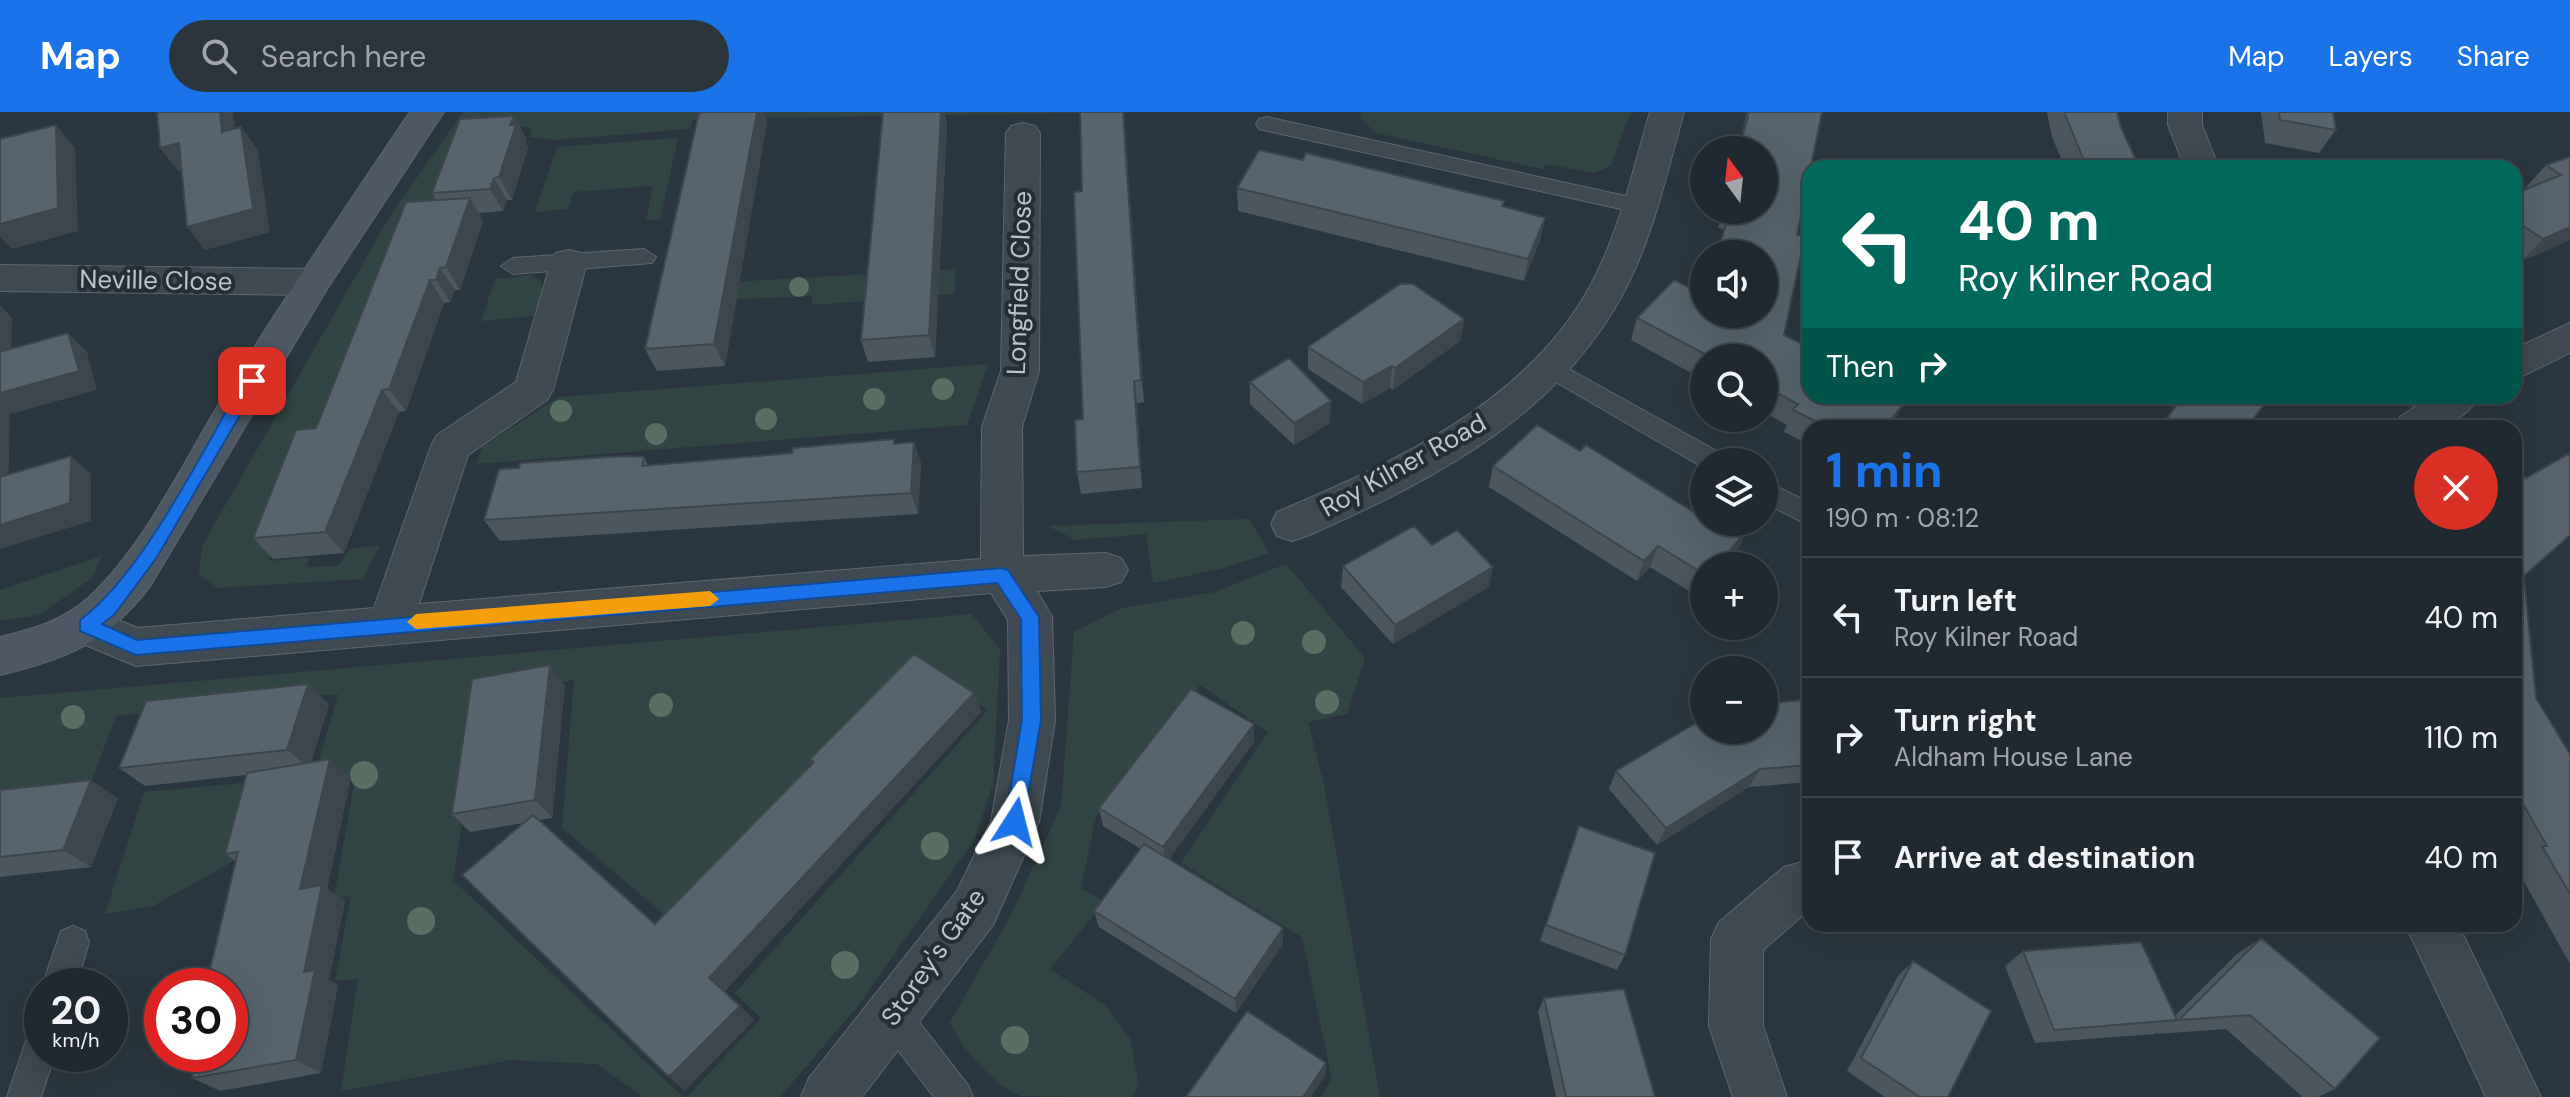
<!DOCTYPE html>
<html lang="en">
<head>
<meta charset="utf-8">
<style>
	body { margin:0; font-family:"DM Sans",sans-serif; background:#2d353c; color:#f1f3f6; height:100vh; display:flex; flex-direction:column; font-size:30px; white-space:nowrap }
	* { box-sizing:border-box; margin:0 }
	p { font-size:26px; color:#a2a6ab }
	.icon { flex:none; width:44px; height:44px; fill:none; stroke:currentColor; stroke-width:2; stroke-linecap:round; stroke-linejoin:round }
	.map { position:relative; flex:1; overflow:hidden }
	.details { position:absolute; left:1802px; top:308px; width:720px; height:512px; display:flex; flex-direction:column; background:#202930; border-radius:24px; box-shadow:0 8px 32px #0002,0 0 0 2px #3d454c }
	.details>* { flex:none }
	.guide { position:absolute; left:1802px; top:48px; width:720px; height:244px; border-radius:24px; box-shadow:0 8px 32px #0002,0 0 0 2px #3d454c; background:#00695c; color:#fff; overflow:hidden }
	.needle { width:52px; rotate:345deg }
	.fabs { position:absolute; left:1690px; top:24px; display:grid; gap:16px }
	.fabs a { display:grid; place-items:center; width:88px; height:88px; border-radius:50%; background:#202930; box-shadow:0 8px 32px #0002,0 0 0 2px #3d454c; font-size:40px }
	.speed { position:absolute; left:24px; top:856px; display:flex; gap:16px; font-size:40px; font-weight:700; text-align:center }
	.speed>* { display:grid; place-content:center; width:104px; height:104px; border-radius:50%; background:#202930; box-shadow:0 8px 32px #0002,0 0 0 2px #3d454c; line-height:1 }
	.speed small { font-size:20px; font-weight:400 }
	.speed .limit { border:12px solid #d22; background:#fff; color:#111 }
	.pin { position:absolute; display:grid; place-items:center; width:68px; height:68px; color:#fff; margin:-34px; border-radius:16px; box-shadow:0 4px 12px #0006 }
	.me { position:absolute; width:88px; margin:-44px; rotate:9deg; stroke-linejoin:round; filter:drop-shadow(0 0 6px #0008) }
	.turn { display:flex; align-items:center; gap:28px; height:168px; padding:0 24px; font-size:36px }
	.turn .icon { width:104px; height:104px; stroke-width:2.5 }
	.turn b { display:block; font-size:56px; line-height:68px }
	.then { display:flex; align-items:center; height:76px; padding:0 24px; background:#0003; gap:16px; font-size:30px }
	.round { display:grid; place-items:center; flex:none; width:84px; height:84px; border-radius:42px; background:#2d353c }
	.headline { display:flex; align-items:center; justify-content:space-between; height:136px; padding:0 24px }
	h1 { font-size:48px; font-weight:700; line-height:60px; color:#1a73e8 }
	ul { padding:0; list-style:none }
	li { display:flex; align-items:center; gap:24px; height:120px; padding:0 24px; border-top:2px solid #3d454c }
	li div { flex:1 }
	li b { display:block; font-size:30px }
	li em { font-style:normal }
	header { display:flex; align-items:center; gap:48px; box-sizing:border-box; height:112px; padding:0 40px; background:#1a73e8; color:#fff }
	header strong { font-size:38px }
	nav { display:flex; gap:44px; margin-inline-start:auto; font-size:28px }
	.search { width:560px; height:72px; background:#2d353c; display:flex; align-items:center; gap:20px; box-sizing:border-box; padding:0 28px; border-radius:44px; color:#a2a6ab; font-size:30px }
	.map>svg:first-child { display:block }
</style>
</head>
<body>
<header>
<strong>Map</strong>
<div class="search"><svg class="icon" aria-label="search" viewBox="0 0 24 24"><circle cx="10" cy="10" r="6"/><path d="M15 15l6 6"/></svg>Search here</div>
<nav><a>Map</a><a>Layers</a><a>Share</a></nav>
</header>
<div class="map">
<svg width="2570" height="985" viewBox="0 0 2570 985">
	<rect width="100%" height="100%" fill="#2b3740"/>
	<path fill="#314644" d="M 463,0 L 1141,0 L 694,7 L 689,17 L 554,28 L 530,25 L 531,15 L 507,15 L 313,337 L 268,449 L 309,446 L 307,455 L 338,454 L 350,437 L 380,433 L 363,467 L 217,476 L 199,462 L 202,434 L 390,104 Z
		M 1362,0 L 1631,0 L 1611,53 L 1595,61 L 1545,52 L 1543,57 L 1376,21 L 1360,6 Z
		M 678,26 L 660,108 L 646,108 L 653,74 L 573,80 L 568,97 L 535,100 L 557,35 Z
		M 956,157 L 954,182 L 813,193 L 811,184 L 699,189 L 697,194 L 654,195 L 660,174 Z
		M 533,163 L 543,172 L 535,204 L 481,209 L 495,167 Z
		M 988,252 L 967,313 L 476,352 L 482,335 L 559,285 Z
		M 1249,407 L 1269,441 L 1220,457 L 1153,471 L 1146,422 L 1076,428 L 1048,414 Z
		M 102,444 L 92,466 L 39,503 L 0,509 L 0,478 Z
		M 1286,452 L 1365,546 L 1347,602 L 1308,610 L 1324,673 L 1380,985 L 1321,985 L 1332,967 L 1302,825 L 1181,751 L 1268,620 L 1200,573 L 1096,704 L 1081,776 L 1104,790 L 1050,857 L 1106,894 L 1130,927 L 1139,973 L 1132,985 C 1112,985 1035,985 1021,984 C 996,975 959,934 950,910 L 1010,805 L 1061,695 L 1074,520 L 1122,496 L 1215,480 Z
		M 972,502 L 1000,538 L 993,671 L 975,727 L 858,894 L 780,985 L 687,985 L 761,906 L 735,881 L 988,598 L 918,555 L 672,809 L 562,716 L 574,568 L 482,583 L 453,768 L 683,985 L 643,985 L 597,952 L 511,948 L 341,979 L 358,867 L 335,869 L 351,784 L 334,786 L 356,661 L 314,666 L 338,582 L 116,604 L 84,689 L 0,698 L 0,586 Z
		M 266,669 L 248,741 L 153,794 L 105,802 L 144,680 Z"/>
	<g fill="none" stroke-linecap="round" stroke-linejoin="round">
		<defs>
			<path id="lane" d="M 1267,5 L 1639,87 L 1650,94 L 1639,101 L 1259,17 L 1256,12 L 1259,7 Z
				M 644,137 L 656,145 L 652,151 L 513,162 L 501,154 L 513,146 Z
				M 1551,247 L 1724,343 L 1728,350 L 1704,350 L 1704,356 L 1542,262 L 1539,256 L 1542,250 Z
				M 1764,368 L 1810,391 L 1810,414 L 1764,391 Z
				M 73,814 L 85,819 L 89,830 L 76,874 L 42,874 L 61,819 Z
				M 893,887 L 905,892 L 968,973 L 973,985 L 934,985 L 881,916 L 876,904 L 881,892 Z
				M 42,912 L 42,942 L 55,942 L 41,985 L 7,985 L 30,917 Z"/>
			<path id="street" d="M 1650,0 L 1684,0 C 1669,53 1657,107 1635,157 C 1574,296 1439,366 1307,424 L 1292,429 L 1277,424 L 1271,412 L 1277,400 C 1391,352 1520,294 1585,183 C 1618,127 1632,61 1650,0 Z
				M 2168,0 L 2202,0 L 2202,13 L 2219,56 L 2185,56 L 2168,13 Z
				M 1023,11 L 1035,14 L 1040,21 L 1039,259 L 1022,315 L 1023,444 L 1106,441 L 1121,446 L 1128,458 L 1121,470 L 1106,475 L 1037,479 L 1052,505 L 1055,608 L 1039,710 L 993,813 L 862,985 L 801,985 L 809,966 L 957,779 L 991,709 L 1009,608 L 1008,508 L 991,481 L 136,554 L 71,527 L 65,514 L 71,501 L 87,496 L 138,516 L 374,496 L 431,334 L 437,323 L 516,270 L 551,150 L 556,141 L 569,138 L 582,141 L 587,150 L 553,278 L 547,288 L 468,343 L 419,492 L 981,447 L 982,315 L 1001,259 L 1006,21 L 1011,14 Z
				M 0,153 L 312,157 L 325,161 L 330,170 L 325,179 L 312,183 L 0,179 Z
				M 2570,211 L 2570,241 L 2514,268 L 2514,237 Z
				M 2430,284 L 2479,284 C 2460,318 2428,316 2394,316 L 2400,305 Z
				M 1810,748 L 1810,797 L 1763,838 L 1763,914 L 1787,985 L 1733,985 L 1709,914 L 1711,827 L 1719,810 L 1784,755 Z
				M 2405,812 L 2458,812 L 2541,985 L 2486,985 Z"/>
			<path id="secondary" d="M 410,0 L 444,0 L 327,177 L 149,476 C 106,531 67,547 0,563 L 0,525 C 33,517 62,509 88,486 C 144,435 184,349 223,285 C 283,188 346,94 410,0 Z"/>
		</defs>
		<use href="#lane" stroke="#5d666e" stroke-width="2"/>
		<use href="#street" stroke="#5d666e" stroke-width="2"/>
		<use href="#secondary" stroke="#5d666e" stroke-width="2"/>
		<use href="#lane" fill="#3f4951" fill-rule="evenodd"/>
		<use href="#street" fill="#3f4951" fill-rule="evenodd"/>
		<use href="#secondary" fill="#4d5863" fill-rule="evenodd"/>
	</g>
	<g fill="#586f63">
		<circle cx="799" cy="175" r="10"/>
		<circle cx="943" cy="277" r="11"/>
		<circle cx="874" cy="287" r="11"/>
		<circle cx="561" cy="299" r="11"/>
		<circle cx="766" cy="307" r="11"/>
		<circle cx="656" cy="322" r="11"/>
		<circle cx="1243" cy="521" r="12"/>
		<circle cx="1314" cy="530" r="12"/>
		<circle cx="1327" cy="590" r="12"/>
		<circle cx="661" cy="593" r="12"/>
		<circle cx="73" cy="605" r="12"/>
		<circle cx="364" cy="663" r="14"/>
		<circle cx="935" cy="734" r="14"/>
		<circle cx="421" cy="809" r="14"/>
		<circle cx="845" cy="853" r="14"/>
		<circle cx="1015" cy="928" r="14"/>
	</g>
	<path fill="#4b565e" d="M 883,0 L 944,0 L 947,12 L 935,245 L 868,250 L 861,228 Z
		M 1123,0 L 1144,290 L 1137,291 L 1142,376 L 1081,382 L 1077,360 L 1083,307 L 1082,79 Z
		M 1747,0 L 1822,0 L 1797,123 L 1784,223 L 1810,284 L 1904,291 L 1890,316 L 1810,316 L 1810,333 L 1784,320 L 1787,313 L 1764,300 L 1764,246 L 1704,246 L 1704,268 L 1631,228 L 1637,206 L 1704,183 L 1764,142 L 1716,142 L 1724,117 L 1718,116 L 1723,98 L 1764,98 L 1764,38 L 1738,38 Z
		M 2047,0 L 2117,0 L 2121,16 L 2140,56 L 2065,56 L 2052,25 Z
		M 2261,0 L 2333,0 L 2336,18 L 2319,41 L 2265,31 Z
		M 514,4 L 526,26 L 525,29 L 528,35 L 512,88 L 507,88 L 503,99 L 479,101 L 483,109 L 460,178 L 455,178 L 450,190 L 444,191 L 406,299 L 399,300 L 344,441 L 273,447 L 253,426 L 316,316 L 436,88 L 432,81 Z
		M 767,10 L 725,254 L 657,259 L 645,237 Z
		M 2570,45 L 2570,128 L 2522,149 L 2514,143 L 2514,82 L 2528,76 L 2526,75 L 2546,53 Z
		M 1237,76 L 1503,95 L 1545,106 L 1540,128 L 1524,169 L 1238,99 Z
		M 1464,207 L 1460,229 L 1393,278 L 1390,276 L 1362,292 L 1308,257 L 1308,235 Z
		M 1250,270 L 1330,311 L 1294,333 L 1250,292 Z
		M 914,330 L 921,352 L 918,402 L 500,429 L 484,408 L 644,345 L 648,353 Z
		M 1493,354 L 1737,441 L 1704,454 L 1704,479 L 1699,485 L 1650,455 L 1637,469 L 1489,375 Z
		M 2514,367 L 2536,586 L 2570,642 L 2570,852 L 2514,752 L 2514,750 L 2517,749 L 2514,744 Z
		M 1432,433 L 1489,475 L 1393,532 L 1341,475 L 1343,454 Z
		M 565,573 L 552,706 L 539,708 L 655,812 L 812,652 L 810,647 L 974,581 L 981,600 L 724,880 L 754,908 L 685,978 L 669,965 L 523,711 L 470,720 L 452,702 Z
		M 1810,587 L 1810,670 L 1749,675 L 1657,733 L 1609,677 L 1616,659 Z
		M 329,592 L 311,650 L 351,665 L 327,777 L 345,789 L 329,867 L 338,873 L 321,961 L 220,979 L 192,966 L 230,942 L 236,749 L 225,742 L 246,663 L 145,674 L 119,656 Z
		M 1254,630 L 1169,747 L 1283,816 L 1283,832 L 1236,901 L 1099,815 L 1094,799 L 1141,737 L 1103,714 L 1099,696 Z
		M 0,678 L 118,686 L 91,755 L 0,765 Z
		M 1579,714 L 1625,843 L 1617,858 L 1540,829 Z
		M 2261,826 L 2335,977 L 2318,985 L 2303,985 L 2226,917 L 2157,922 L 2159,919 L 2155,922 L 2035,931 L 2005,854 L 2023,839 L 2175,904 L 2237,842 Z
		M 1913,849 L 1948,985 L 1885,985 L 1847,959 L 1898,864 Z
		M 1544,886 L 1655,985 L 1556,985 L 1538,900 Z"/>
	<path fill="#3d464c" d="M 220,0 L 233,0 L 239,43 L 222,20 Z
		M 757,0 L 764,0 L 767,10 L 725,254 L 714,232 Z
		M 938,0 L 944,0 L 947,12 L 935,245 L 929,223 Z
		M 1123,0 L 1125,12 L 1144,290 L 1141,268 Z
		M 514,4 L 526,26 L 525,29 L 528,35 L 512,88 L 499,65 L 510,13 Z
		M 56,13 L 75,36 L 78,119 L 12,137 L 0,125 L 0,112 Z
		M 241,15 L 258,38 L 270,120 L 205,138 L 187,115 Z
		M 179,31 L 196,54 L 178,59 L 160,36 Z
		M 494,66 L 507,88 L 503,99 L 490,77 Z
		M 470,86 L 483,109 L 460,178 L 446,155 Z
		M 1545,106 L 1540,128 L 1524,169 L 1528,147 Z
		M 2570,115 L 2570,128 L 2522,149 L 2543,127 Z
		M 440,156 L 455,178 L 450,190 L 436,168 Z
		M 430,168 L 444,191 L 406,299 L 389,277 Z
		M 0,193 L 12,206 L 11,261 L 0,250 Z
		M 1464,207 L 1460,229 L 1393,278 L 1395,256 Z
		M 68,221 L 87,240 L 97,278 L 10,302 L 8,387 L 0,380 L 0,281 Z
		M 1392,254 L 1390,276 L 1362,292 L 1363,270 Z
		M 1134,269 L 1137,291 L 1142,376 L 1140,355 Z
		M 382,278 L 399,300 L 344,441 L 325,420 Z
		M 1331,289 L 1330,311 L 1294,333 L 1294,311 Z
		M 1904,291 L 1890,316 L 1885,316 Z
		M 914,330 L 921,352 L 918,402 L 911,381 Z
		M 71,344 L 91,362 L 91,409 L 0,437 L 0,413 Z
		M 1746,420 L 1737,441 L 1726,454 L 1716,454 Z
		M 1658,434 L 1650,455 L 1637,469 L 1644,449 Z
		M 1493,455 L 1489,475 L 1393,532 L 1395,513 Z
		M 550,553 L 565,573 L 552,706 L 535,688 Z
		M 308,572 L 329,592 L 309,656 L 287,638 Z
		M 974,581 L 981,600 L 723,881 L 709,866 Z
		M 1254,612 L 1254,630 L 1166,752 L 1163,735 Z
		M 330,647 L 351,665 L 327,777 L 345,789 L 329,867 L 338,873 L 321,961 L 296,948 L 304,860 L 300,777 Z
		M 1760,657 L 1749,675 L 1657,733 L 1666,716 Z
		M 91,668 L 118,686 L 91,755 L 63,738 Z
		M 1283,816 L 1283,832 L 1236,901 L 1235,887 Z
		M 740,894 L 754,908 L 685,978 L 669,965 Z
		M 1326,951 L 1325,964 L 1311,985 L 1303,985 Z"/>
	<path fill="#57646d" stroke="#3d464c" stroke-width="2" d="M 157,0 L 220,0 L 222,20 L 241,15 L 253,97 L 187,115 L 179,31 L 160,36 Z
		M 705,0 L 757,0 L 714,232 L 645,237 L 699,1 Z
		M 883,0 L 941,0 L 929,223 L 861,228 Z
		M 1080,0 L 1123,0 L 1141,268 L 1134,269 L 1140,355 L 1077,360 L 1075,308 L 1083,307 L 1074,80 L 1082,79 Z
		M 1749,0 L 1822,0 L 1797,123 L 1805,124 L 1784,223 L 1810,236 L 1810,284 L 1889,284 L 1904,291 L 1885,316 L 1829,316 L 1793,298 L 1798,292 L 1764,274 L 1764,246 L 1712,246 L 1637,206 L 1674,168 L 1704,183 L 1704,202 L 1764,202 L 1764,142 L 1717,142 L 1730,98 L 1764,98 L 1764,38 L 1739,38 Z
		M 2064,0 L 2117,0 L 2121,16 L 2140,56 L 2087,56 Z
		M 2279,0 L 2333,0 L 2336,18 L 2280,8 Z
		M 514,4 L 510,13 L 516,13 L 499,65 L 494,66 L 490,77 L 432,81 L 460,7 Z
		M 56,13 L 58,96 L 0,112 L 0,27 Z
		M 1259,38 L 1303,48 L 1306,41 L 1504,89 L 1502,94 L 1545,106 L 1528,147 L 1237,76 Z
		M 2570,45 L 2570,115 L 2543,127 L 2514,108 L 2514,82 L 2561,63 L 2546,53 Z
		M 470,86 L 446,155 L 440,156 L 436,168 L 430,168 L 389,277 L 382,278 L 325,420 L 253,426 L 296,318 L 316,316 L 406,90 Z
		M 1400,172 L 1413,172 L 1464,207 L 1395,256 L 1392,254 L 1363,270 L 1308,235 Z
		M 68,221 L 79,259 L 0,281 L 0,240 Z
		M 1289,246 L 1331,289 L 1294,311 L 1250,270 Z
		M 2184,284 L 2270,284 L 2247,316 L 2159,316 Z
		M 1537,313 L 1580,339 L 1586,333 L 1700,404 L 1704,399 L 1704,410 L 1729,410 L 1746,420 L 1716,454 L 1704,454 L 1704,462 L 1658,434 L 1644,449 L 1493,354 Z
		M 894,327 L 894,332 L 914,330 L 911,381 L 484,408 L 499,357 L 519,356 L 520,351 L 624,344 L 644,345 L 642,354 L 792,341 L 793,336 Z
		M 2570,341 L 2570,423 L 2524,464 L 2536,586 L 2570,642 L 2570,782 L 2542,734 L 2547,734 L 2514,676 L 2514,367 L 2520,362 L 2526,366 Z
		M 71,344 L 70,391 L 0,413 L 0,365 Z
		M 1414,414 L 1432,433 L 1457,418 L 1493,455 L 1395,513 L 1343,454 Z
		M 914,542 L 974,581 L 709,866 L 740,894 L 669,965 L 462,763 L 533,703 L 655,812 L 814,650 L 810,647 Z
		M 550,553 L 535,688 L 452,702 L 472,567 Z
		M 308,572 L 287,638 L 119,656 L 146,589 Z
		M 1191,577 L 1254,612 L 1163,735 L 1099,696 Z
		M 1810,587 L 1810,653 L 1760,657 L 1666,716 L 1616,659 L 1704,606 L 1704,618 L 1764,618 L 1764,592 Z
		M 330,647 L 300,777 L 322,773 L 304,860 L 315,858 L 296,948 L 192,966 L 198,942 L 230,942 L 230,874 L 206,874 L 238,740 L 225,742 L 247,661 Z
		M 91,668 L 63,738 L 0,745 L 0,678 Z
		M 1579,714 L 1655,741 L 1625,843 L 1546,813 Z
		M 1144,732 L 1283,816 L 1235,887 L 1094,799 Z
		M 2261,826 L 2380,926 L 2335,977 L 2250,903 L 2179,908 Z
		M 2141,830 L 2177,908 L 2054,918 L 2023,839 Z
		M 1913,849 L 1991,899 L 1948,985 L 1920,985 L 1861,946 Z
		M 1624,877 L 1655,985 L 1566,985 L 1544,886 Z
		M 1247,899 L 1326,951 L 1303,985 L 1186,985 Z"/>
	<path fill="#1a73e8" stroke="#114b97" stroke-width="2" d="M 252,263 L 260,269 L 157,445 L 114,503 L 102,512 L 137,528 L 1002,456 L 1008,458 L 1039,505 L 1041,608 L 1022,717 L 1015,720 L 1008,717 L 1005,710 L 1022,608 L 1021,507 L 997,471 L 136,543 L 80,519 L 80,508 C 143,462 205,334 246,265 Z"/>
	<path fill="#f59e0b" d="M 710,479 L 719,487 L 710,494 L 416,517 L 407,510 L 416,502 Z"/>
	<g text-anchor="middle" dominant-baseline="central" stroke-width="8" stroke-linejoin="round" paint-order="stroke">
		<g font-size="26" fill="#bcc3cb" stroke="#232e36">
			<text transform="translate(156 168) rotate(1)">Neville Close</text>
			<text transform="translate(1019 171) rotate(-88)">Longfield Close</text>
			<text transform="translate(1403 353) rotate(-29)">Roy Kilner Road</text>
			<text transform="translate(933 845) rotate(-55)">Storey's Gate</text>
		</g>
	</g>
</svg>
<div class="fabs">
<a><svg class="needle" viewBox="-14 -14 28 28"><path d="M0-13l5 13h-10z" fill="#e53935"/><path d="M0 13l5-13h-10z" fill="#a2a6ab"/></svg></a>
<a><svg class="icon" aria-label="sound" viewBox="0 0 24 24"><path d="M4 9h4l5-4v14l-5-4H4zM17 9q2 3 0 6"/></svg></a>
<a><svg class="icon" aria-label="search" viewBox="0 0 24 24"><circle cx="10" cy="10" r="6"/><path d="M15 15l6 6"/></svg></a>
<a><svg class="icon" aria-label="layers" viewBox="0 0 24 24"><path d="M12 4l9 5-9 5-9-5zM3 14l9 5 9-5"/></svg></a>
<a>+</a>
<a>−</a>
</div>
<div class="speed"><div>20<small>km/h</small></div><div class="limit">30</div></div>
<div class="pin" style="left:252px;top:269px;background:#d93025"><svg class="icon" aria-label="arrive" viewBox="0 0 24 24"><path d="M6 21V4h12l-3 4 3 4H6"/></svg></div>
<svg class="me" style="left:1015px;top:710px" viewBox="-20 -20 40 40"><path d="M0-17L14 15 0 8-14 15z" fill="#1a73e8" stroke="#fff" stroke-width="4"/></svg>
<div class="guide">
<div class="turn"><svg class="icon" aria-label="left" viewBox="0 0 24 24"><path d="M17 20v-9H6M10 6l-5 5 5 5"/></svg><div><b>40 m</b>Roy Kilner Road</div></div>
<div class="then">Then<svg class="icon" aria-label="right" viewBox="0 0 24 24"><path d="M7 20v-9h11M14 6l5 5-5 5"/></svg></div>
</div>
<section class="details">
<div class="headline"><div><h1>1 min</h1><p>190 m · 08:12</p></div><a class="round" style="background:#d93025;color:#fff"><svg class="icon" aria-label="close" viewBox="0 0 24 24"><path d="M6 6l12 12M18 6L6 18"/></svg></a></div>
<ul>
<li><svg class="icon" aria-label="left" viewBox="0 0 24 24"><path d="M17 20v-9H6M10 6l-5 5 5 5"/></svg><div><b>Turn left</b><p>Roy Kilner Road</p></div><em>40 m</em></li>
<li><svg class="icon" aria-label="right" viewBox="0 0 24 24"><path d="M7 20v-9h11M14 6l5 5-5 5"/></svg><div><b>Turn right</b><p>Aldham House Lane</p></div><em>110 m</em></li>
<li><svg class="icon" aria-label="arrive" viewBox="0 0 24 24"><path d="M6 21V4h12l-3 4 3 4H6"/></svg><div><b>Arrive at destination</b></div><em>40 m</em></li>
</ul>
</section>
</div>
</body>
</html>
